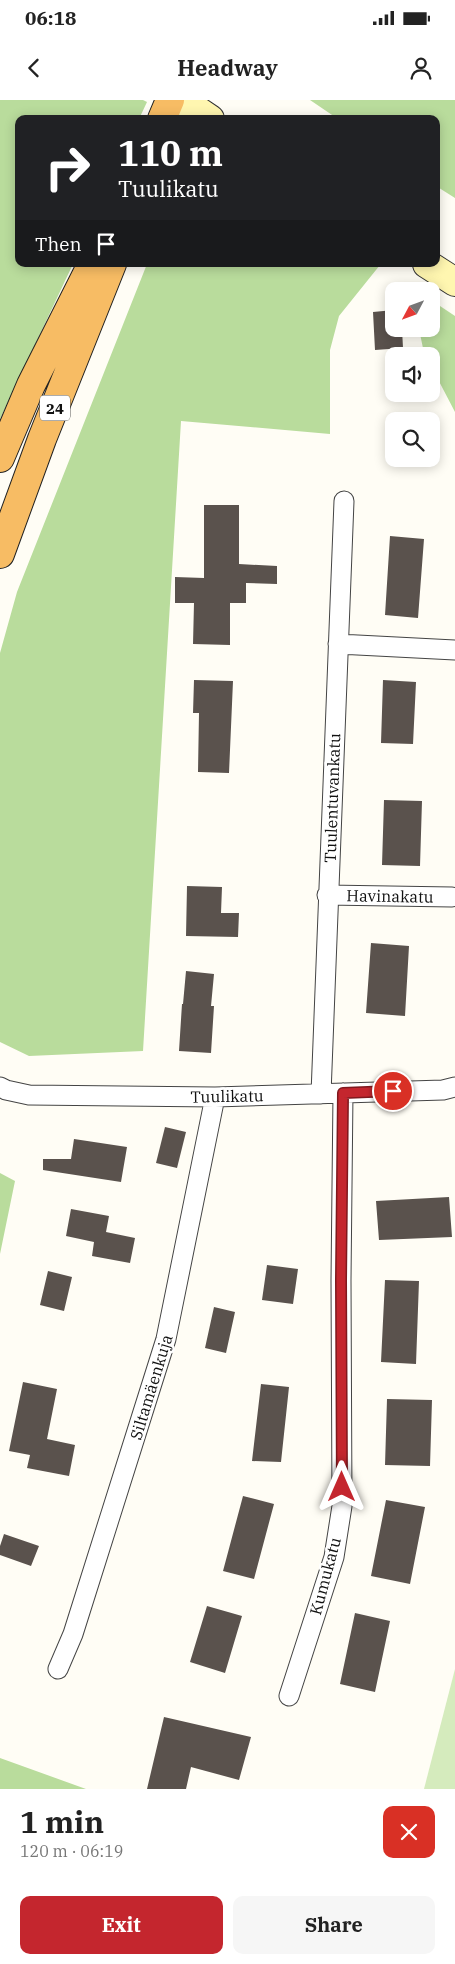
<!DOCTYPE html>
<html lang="en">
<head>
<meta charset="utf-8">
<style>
	body { margin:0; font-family:"IBM Plex Serif",serif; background:#f6f6f6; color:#222; height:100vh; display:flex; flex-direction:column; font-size:19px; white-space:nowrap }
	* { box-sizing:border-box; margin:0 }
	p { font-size:16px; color:#767676 }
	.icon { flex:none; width:28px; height:28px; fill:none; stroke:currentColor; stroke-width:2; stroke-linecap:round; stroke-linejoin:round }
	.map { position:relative; height:1689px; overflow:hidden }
	.sheet { display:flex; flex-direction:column; background:#fff; flex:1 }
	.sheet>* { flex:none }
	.hud { position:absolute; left:15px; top:15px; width:425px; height:152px; border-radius:10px; box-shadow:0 2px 12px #0003; background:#202124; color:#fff; overflow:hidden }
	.needle { width:32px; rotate:229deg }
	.fabs { position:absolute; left:385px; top:182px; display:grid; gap:10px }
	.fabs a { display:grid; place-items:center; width:55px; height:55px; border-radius:10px; background:#fff; box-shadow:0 2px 12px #0003; font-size:25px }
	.pin { position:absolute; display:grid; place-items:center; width:42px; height:42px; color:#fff; margin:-21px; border:2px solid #fff; border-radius:50%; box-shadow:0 1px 5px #0007 }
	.me { position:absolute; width:55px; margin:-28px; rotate:0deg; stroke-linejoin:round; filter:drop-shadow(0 0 4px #0008) }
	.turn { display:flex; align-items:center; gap:18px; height:105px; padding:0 20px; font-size:22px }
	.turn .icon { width:65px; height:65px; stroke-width:2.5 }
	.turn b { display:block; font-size:35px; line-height:42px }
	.then { display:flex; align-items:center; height:48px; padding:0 20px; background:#0003; gap:10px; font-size:19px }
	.round { display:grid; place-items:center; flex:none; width:52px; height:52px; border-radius:10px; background:#f6f6f6 }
	.head { display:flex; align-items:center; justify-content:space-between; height:85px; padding:0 20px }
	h1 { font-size:30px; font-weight:700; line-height:38px }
	.primary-button { display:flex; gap:10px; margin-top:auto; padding:10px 20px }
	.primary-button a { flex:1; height:58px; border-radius:10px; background:#c4262e; color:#fff; font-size:20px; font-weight:700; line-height:58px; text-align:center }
	.primary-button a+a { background:#f6f6f6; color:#222 }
	.status { display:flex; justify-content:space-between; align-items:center; height:35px; padding:0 25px; background:#fff; direction:ltr }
	.status svg { height:14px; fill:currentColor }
	header { display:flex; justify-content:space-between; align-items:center; height:65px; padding:0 20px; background:#fff; font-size:22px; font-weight:700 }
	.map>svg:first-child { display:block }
</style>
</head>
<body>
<div class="status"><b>06:18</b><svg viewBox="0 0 49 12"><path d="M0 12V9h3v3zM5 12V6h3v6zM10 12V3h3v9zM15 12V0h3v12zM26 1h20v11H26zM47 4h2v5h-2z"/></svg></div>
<header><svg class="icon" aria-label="back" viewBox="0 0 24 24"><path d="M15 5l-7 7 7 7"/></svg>Headway<svg class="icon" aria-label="person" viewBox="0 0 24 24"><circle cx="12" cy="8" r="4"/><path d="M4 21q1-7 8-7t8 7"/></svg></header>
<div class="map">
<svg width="455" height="1689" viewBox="0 0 455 1689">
	<rect width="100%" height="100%" fill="#fffdf5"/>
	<path fill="#d5ebbd" d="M 455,1569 L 455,1689 L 424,1689 Z"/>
	<path fill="#b9dc9c" d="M 0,0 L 143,0 L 147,2 L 139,19 L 19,19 L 19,164 L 73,164 L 0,319 Z
		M 310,0 L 455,0 L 455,98 L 436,86 L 436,19 L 338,19 Z
		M 147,164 L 378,164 L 380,165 L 339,216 L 330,250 L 330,334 L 181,321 L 143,951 L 29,956 L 0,942 L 0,553 L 17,492 Z
		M 431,200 L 455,216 L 455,312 L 431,266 L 431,256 L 426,256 L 424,253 L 419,229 L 431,229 Z
		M 0,1073 L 15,1081 L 0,1154 Z
		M 0,1658 L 86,1689 L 0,1689 Z"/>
	<path fill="#5a524d" d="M 394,210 L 394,229 L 402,229 L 403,248 L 375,250 L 373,212 Z
		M 204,405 L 239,405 L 239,464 L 277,466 L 277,484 L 246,483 L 246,503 L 230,503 L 230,545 L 193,544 L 194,503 L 175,503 L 175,477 L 204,478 Z
		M 390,436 L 424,439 L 418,518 L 385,515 Z
		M 194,580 L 233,581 L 229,673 L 198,672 L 199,613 L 193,613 Z
		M 383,580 L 416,582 L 413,644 L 381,643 Z
		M 384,700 L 422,701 L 420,766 L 382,765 Z
		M 187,786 L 222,787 L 221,813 L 239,813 L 238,837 L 186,836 Z
		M 371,843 L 409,846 L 405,916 L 366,913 Z
		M 186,871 L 214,874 L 211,906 L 214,906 L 211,953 L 179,951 L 182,904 L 183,904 Z
		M 165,1027 L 186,1032 L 177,1068 L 156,1063 Z
		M 74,1039 L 127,1047 L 121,1082 L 43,1070 L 43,1059 L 71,1059 Z
		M 449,1097 L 452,1137 L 379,1140 L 376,1101 Z
		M 71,1109 L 109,1116 L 106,1132 L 135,1138 L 130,1163 L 92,1156 L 94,1142 L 66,1136 Z
		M 267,1165 L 298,1169 L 293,1204 L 262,1200 Z
		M 48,1171 L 72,1177 L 64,1211 L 40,1205 Z
		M 385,1180 L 419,1181 L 416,1264 L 381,1262 Z
		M 214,1207 L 235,1212 L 226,1253 L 205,1248 Z
		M 23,1282 L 57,1289 L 47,1339 L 75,1345 L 69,1376 L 27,1368 L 30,1355 L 9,1351 Z
		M 261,1284 L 289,1287 L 281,1362 L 252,1361 Z
		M 387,1299 L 432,1300 L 430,1366 L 385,1365 Z
		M 243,1396 L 274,1404 L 254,1479 L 223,1471 Z
		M 386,1400 L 425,1407 L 410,1484 L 371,1476 Z
		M 4,1434 L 39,1446 L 31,1466 L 0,1455 L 0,1446 Z
		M 207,1506 L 242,1516 L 225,1573 L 190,1562 Z
		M 355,1513 L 390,1521 L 375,1592 L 340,1584 Z
		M 164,1617 L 251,1637 L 239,1680 L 191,1667 L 186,1689 L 147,1689 Z"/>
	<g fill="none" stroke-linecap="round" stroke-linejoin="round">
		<defs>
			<path id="minor" d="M 338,544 L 455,550
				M 327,795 L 452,797
				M 0,987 L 6,990 L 29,995 L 215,997 L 443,990 L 455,987
				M 321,994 L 344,401
				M 58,1569 L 73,1534 L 166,1239 L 215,997
				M 289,1596 L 334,1457 L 342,1406 L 341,1180 L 343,993"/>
			<path id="secondary" d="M 182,0 L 210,19
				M 427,164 L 455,182"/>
			<path id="trunk" d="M 162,19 L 170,0
				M 0,358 L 31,285 L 92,164
				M 0,454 L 42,339 L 112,164"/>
		</defs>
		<use href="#minor" stroke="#444" stroke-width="21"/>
		<use href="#secondary" stroke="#333" stroke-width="30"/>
		<use href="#trunk" stroke="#222" stroke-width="30"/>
		<use href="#minor" stroke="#fff" stroke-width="19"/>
		<use href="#secondary" stroke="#fff6b0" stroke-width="28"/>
		<use href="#trunk" stroke="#f7bc64" stroke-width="28"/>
	</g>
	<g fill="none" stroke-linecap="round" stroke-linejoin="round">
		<defs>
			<path id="route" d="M 342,1387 L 341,1180 L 343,993 L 393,991"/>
		</defs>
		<use href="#route" stroke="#7f191e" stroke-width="12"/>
		<use href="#route" stroke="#c4262e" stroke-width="9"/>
	</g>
	<g text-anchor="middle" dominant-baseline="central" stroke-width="5" stroke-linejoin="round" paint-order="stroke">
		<rect fill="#fff" stroke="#585858" stroke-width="1" x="40" y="295.5" width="30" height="25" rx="4"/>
		<g font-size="15" font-weight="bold" fill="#111">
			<text x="55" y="308">24</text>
		</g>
		<g font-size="16" fill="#111" stroke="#fff">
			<text transform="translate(332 698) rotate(-88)">Tuulentuvankatu</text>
			<text transform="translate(390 796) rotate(1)">Havinakatu</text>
			<text transform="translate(227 996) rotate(-1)">Tuulikatu</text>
			<text transform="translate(151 1287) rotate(-73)">Siltamäenkuja</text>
			<text transform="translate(325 1476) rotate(-75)">Kumukatu</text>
		</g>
	</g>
</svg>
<div class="fabs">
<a><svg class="needle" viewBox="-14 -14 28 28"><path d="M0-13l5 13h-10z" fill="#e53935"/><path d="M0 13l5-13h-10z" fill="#767676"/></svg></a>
<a><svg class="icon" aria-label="sound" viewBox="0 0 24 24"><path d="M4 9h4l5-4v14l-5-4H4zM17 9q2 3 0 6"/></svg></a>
<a><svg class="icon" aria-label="search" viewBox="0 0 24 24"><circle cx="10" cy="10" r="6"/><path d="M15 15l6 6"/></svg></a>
</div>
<div class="pin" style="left:393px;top:991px;background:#d93025"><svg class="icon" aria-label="arrive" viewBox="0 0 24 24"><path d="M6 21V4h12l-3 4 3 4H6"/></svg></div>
<svg class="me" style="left:342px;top:1387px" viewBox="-20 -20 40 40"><path d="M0-17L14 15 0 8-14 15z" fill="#c4262e" stroke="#fff" stroke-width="4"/></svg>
<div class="hud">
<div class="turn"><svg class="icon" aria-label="right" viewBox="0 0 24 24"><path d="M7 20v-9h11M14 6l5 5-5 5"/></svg><div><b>110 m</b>Tuulikatu</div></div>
<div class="then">Then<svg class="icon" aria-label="arrive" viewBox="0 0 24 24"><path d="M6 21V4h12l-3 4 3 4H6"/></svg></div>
</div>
</div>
<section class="sheet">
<div class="head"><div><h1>1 min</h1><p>120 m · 06:19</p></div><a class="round" style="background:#d93025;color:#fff"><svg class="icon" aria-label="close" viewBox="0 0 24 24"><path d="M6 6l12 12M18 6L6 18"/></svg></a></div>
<div class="primary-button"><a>Exit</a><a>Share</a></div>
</section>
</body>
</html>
